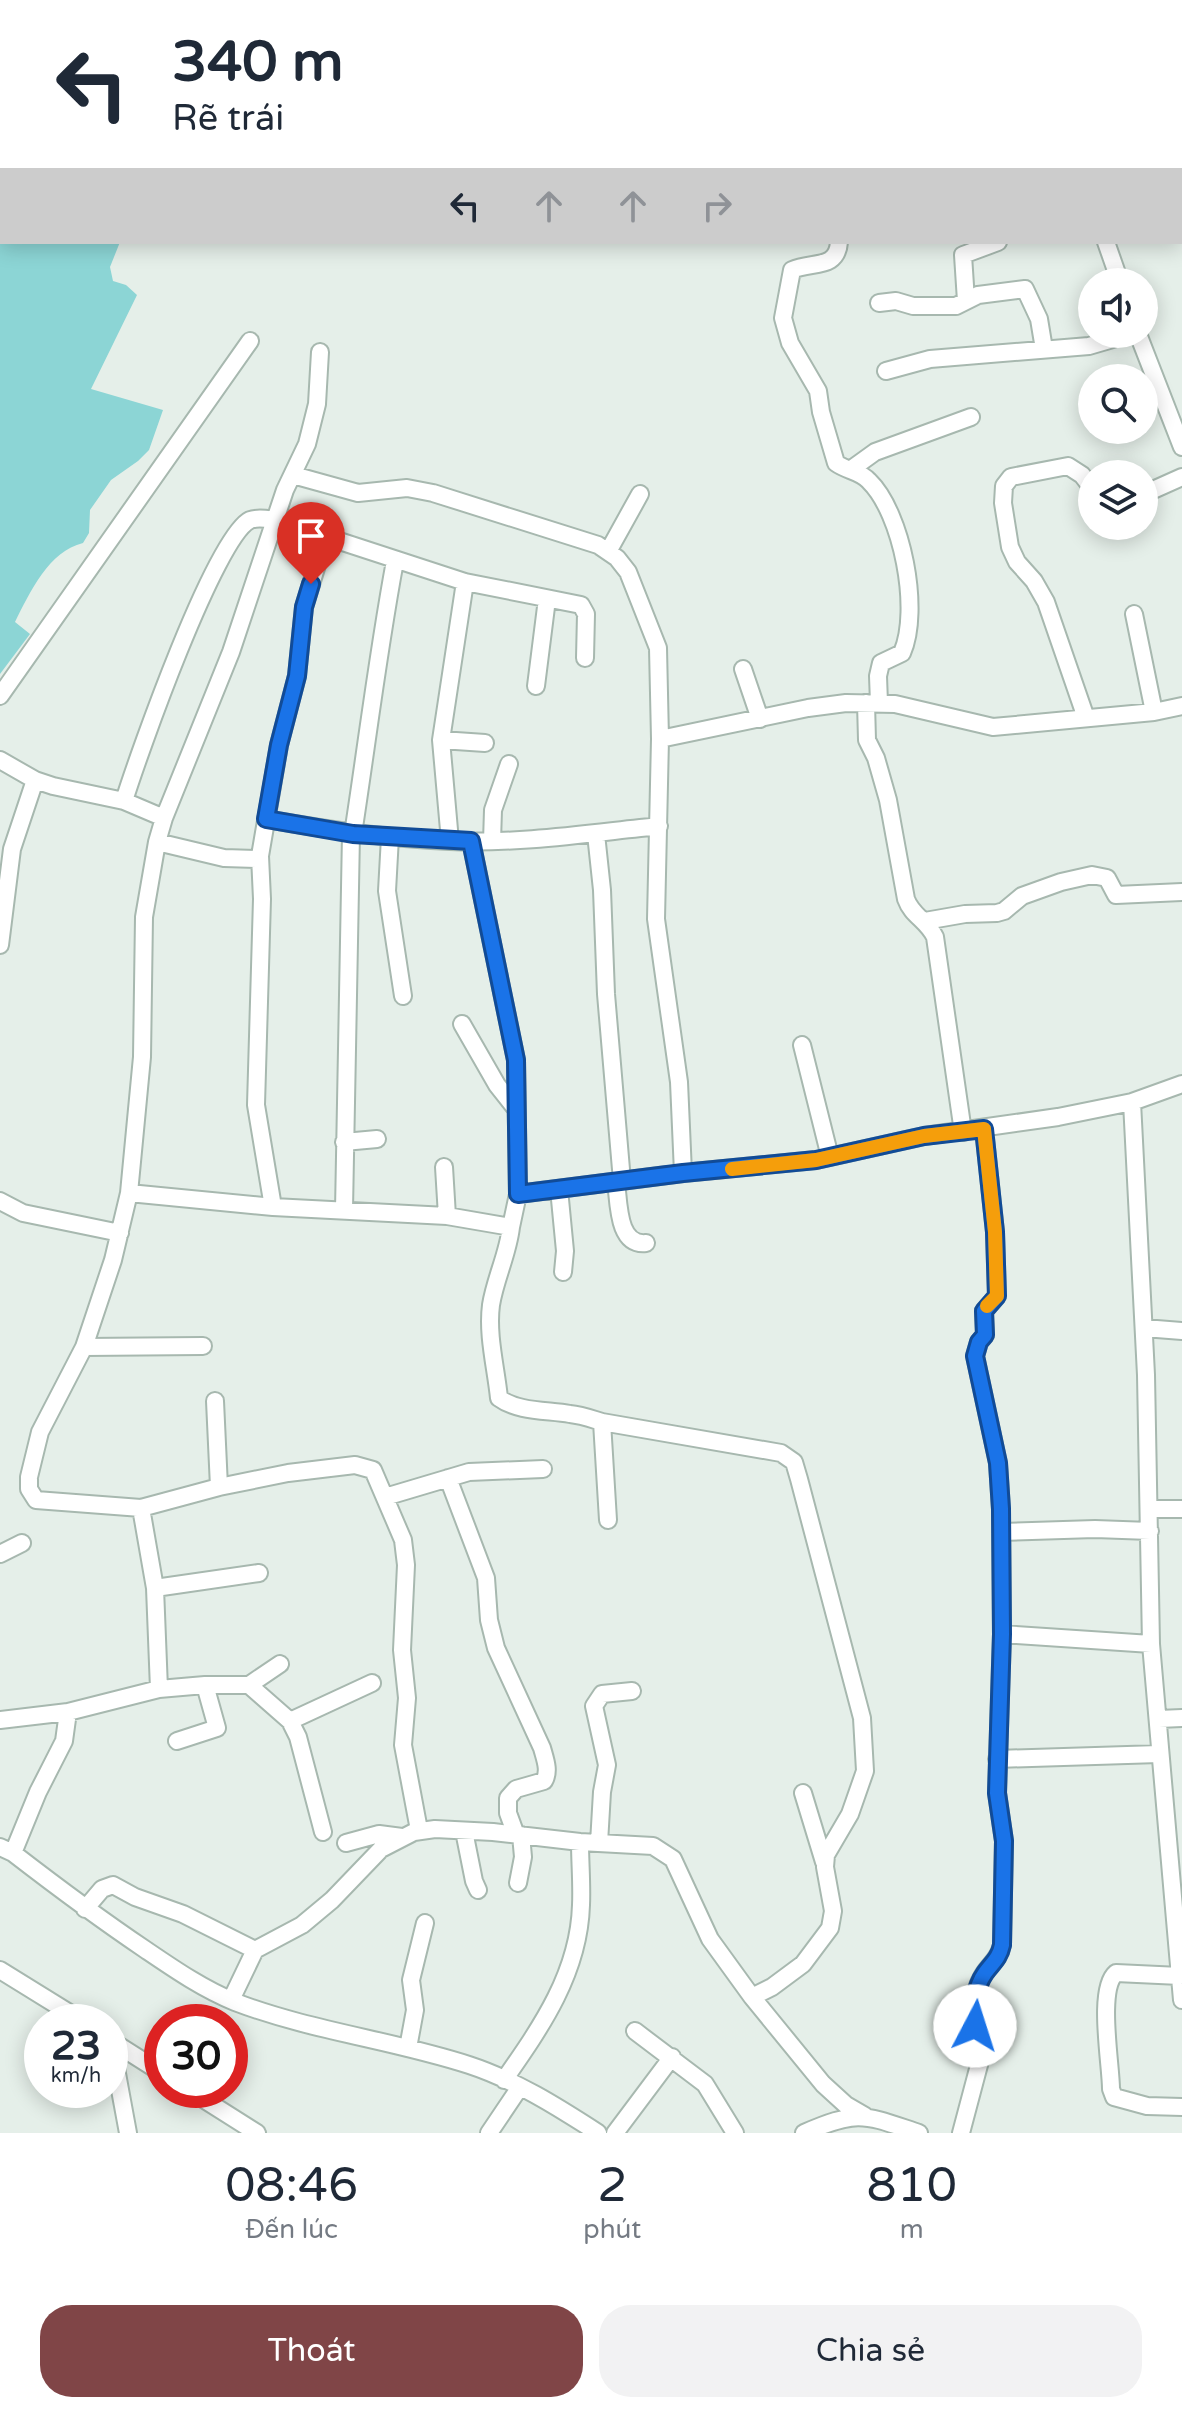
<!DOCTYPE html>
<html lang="vi">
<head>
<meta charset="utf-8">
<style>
	body { margin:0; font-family:"Varela Round",sans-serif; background:#f2f2f3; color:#1f2937; height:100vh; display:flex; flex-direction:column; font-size:30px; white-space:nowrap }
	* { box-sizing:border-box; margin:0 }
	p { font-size:26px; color:#747a83 }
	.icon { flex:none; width:44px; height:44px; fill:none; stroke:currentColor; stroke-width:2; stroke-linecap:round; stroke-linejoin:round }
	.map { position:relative; height:2133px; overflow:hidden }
	.drawer { display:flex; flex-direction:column; background:#fff; flex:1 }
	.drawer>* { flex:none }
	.banner { position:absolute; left:0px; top:0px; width:1182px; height:244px; box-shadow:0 4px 20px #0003; background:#fff; color:#1f2937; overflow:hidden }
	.controls { position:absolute; left:1078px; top:268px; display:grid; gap:16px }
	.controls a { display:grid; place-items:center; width:80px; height:80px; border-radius:50%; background:#fff; box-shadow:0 4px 20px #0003; font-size:40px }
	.speed { position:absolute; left:24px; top:2004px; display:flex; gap:16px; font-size:40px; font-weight:700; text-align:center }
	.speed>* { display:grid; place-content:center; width:104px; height:104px; border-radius:50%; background:#fff; box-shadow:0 4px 20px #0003; line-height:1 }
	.speed small { font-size:20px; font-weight:400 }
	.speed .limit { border:12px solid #d22; background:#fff; color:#111 }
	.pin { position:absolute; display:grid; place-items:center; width:68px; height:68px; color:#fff; margin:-82px -34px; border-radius:50% 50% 50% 0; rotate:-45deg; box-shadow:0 0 8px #0007 }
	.pin .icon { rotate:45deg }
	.me { position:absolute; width:88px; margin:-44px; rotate:5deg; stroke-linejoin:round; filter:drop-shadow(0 0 6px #0008) }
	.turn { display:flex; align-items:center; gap:28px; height:168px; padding:0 40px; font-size:36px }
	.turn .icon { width:104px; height:104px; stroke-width:2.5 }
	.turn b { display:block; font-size:56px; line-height:68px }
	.lanes { display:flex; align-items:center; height:76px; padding:0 40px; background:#0003; justify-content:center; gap:40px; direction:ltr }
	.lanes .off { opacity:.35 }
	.eta { display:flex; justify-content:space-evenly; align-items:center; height:136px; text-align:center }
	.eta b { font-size:48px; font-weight:600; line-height:56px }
	.action { display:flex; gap:16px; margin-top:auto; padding:16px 40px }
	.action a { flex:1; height:92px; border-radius:32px; background:#804547; color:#fff; font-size:32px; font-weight:600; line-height:92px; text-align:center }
	.action a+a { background:#f2f2f3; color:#1f2937 }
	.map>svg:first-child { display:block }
</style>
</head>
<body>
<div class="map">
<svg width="1182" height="2133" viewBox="0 0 1182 2133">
	<rect width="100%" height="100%" fill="#e5efe9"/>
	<path fill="#8cd5d5" d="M 2,0 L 222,0 L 2,2 L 2,242 L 120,242 L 110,267 L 113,281 L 126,285 L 137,295 L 91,389 L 163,410 L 149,450 L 138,461 L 111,480 L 90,510 L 89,533 L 83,543 C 49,551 30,592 15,622 L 30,634 L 0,674 L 0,7 Z"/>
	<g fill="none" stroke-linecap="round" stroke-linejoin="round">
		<defs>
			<path id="service" d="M 783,2 L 791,0
				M 0,39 L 2,40"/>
			<path id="minor" d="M 1180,214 L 1182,214
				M 839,242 C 837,270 812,261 792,270 L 783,318 L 790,343 L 818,391 L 821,412 L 836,463 C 847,471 860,471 869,481 C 902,513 921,610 902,653 L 881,663 L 878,676 L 879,703
				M 1106,242 L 1120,282
				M 966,301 L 963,255 L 998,242
				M 879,303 L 896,301 L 913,306 L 956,306 L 978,295 L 1025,289 L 1039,319 L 1044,349
				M 1138,334 L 1182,447
				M 320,352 L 317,404 L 307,444 L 285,490 L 231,652 L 164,818 L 157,842 L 144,917 L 142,1057 L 129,1193 L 113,1260 L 84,1347 L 40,1432 L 29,1477 L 29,1489 L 36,1500 L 141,1508 L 219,1487 L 288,1473 L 355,1465 L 373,1470 L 403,1540 L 406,1565 L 402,1650 L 407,1698 L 403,1745 L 419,1830
				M 886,371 L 930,359 L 1089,346 L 1130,334
				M 850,470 L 875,452 L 971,417
				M 293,475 L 358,493 L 407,488 L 433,493 L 598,545 L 617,558 L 628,572 L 658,648 L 660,739 L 656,919 L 679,1082 L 683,1173
				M 1144,494 L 1182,477
				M 609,550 L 640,494
				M 1134,614 L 1154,712
				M 743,669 L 760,719
				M 536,686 L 547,599
				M 0,696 L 250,341
				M 866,703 L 867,740 L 876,758 L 888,800 L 906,899 C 912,916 927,920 935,937 L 963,1132
				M 1086,718 L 1046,602 L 1034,581 L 1017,562 L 1010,547 L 1003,503 L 1004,486 L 1011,477 L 1068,466 L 1082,475 L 1092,488
				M 660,739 L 808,708 L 846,703 L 895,704 L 993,727 L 1154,712 L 1182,706
				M 441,740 L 485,743
				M 0,760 L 35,780 L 53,786 L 124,801 L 164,818
				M 124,801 C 138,756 215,537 250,520 C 258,517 267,519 275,520 L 465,582 L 581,605 L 586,614 L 585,658
				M 266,819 C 328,830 388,839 450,841 C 520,844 590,833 659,826
				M 353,834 C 367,743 378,652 395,561
				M 596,834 L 602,890 L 606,994 L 622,1181
				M 390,837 L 387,891 L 403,996
				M 450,841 L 441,740 L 465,582
				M 471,841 L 516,1060 L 518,1194
				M 492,841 L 493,810 L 509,764
				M 157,842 L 224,858 L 260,859
				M 925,921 L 965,914 L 997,913 L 1004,911 L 1022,896 L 1061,882 L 1092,875 L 1107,878 L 1116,895 L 1182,892
				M 0,945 L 12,849 L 35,780
				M 462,1024 L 497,1085 L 516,1109
				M 802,1045 L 830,1157
				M 1132,1102 L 1146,1375 L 1151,1644 L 1182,2000
				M 344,1142 L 377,1139
				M 444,1167 L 447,1216
				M 616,1182 C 619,1202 617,1246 646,1243
				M 559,1189 L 565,1251 L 563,1272
				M 129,1193 L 273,1207 L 447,1216 L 511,1227 L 518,1194 L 683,1173 L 816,1160 L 924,1136 L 1058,1117 L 1132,1102 L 1182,1084
				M 0,1201 L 23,1213 L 120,1233
				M 273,1207 L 256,1105 L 262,899 L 260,856 L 279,745 L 297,676 L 304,607 L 325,539
				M 344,1210 L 351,834
				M 511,1227 C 508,1254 495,1279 491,1305 C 487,1335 496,1368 499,1398 C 518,1412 547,1410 570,1414 C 581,1415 592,1419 602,1422 L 781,1453 L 794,1462 L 799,1479 L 862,1718 L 865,1771 L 850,1814 L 826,1855 L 825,1867 L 833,1911 L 830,1928 L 803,1964 L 772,1987 L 752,1997
				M 1144,1328 L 1182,1331
				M 84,1347 L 203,1346
				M 215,1401 L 219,1487
				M 602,1422 L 608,1520
				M 448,1478 L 486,1578 L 489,1620 L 496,1648 L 542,1748 C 545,1759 550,1771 544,1781 L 516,1789 L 508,1798 L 508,1813 L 516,1835
				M 385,1497 L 469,1472 L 543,1469
				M 141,1508 L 155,1588 L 159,1689
				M 1150,1509 L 1182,1509
				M 1001,1532 L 1095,1529 L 1150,1531
				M 0,1554 L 22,1543
				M 155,1588 L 259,1573
				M 1002,1634 L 1151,1644
				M 249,1685 L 280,1664
				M 1159,1719 L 1182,1718
				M 0,1720 L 68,1712 L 159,1689 L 205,1685 L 249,1685 L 290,1721 L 298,1737 L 323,1832
				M 290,1721 L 372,1683
				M 177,1741 L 217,1728 L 205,1685
				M 997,1759 L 1159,1754
				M 803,1793 L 824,1862
				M 464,1831 L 474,1881 L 478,1890
				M 346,1843 L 379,1834 L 402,1837
				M 599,1843 L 602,1792 L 607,1765 L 594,1706 L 602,1694 L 632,1691
				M 0,1847 L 13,1853 C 57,1887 100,1919 146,1950 C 174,1969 203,1989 235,2002 C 311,2031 392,2040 469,2065 C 515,2080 558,2107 598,2133
				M 13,1853 L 38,1792 L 64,1741 L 68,1712
				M 518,1883 L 523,1857 L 521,1835
				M 85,1909 L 102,1889 L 113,1885 L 135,1897 L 183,1914 L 255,1950
				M 0,1970 L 84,2022
				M 1180,1976 L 1116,1973 C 1097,1989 1111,2064 1111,2089 L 1114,2097 L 1147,2106 L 1182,2107
				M 231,2000 L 255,1950 L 302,1925 L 332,1900 L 381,1849 L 414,1832 L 435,1829 L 493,1832 L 580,1842 L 653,1846 L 673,1859 L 710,1939 L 752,1997 L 823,2084 L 846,2105 L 865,2116
				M 635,2031 L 705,2084 L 735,2133
				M 110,2040 L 162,2073
				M 111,2041 L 128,2133
				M 408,2048 L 415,2010 L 411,1980 L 425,1923
				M 504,2080 C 541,2027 579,1973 581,1905 C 582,1884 580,1863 580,1842
				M 189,2090 L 257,2133
				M 489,2133 L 520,2087
				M 615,2133 L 672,2057
				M 804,2133 C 859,2109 865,2115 919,2133
				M 961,2133 L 983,2050 C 983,2040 979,2035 976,2026 C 970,2012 975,1989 982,1977 C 989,1964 999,1960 1002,1945 L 1004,1841 L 997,1793 L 1002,1634 L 1001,1509 L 998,1463 L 975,1356 L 979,1342 L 985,1335 L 984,1311 L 997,1296 L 995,1232 L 984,1129"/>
		</defs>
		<use href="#service" stroke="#a7b8af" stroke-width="12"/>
		<use href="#minor" stroke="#a7b8af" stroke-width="20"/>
		<use href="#service" stroke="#fff" stroke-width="8"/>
		<use href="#minor" stroke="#fff" stroke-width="16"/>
	</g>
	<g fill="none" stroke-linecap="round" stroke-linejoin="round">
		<defs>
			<path id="route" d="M 311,584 L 304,607 L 297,676 L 279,745 L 266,819 L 353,834 L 471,841 L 516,1060 L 518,1194 L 683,1173 L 816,1160 L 924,1136 L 984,1129 L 995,1232 L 997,1296 L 984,1311 L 985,1335 L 979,1342 L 975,1356 L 998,1463 L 1001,1509 L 1002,1634 L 997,1793 L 1004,1841 L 1002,1945 C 999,1959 992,1963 985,1973 C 975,1987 972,2010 975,2026"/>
		</defs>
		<use href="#route" stroke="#114b97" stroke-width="20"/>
		<use href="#route" stroke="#1a73e8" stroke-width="14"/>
		<path stroke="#f59e0b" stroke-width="14" d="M 732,1169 L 816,1160 L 924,1136 L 984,1129 L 995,1232 L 997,1296 L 987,1306"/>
	</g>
</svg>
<div class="controls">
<a><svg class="icon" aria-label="sound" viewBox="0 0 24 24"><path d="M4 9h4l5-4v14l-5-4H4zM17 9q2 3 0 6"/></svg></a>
<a><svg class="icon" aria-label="search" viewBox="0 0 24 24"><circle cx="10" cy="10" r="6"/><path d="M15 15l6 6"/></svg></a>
<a><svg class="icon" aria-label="layers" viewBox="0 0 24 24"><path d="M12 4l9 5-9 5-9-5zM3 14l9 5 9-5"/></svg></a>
</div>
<div class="speed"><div>23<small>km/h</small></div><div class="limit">30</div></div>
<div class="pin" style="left:311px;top:584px;background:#d93025"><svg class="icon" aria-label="arrive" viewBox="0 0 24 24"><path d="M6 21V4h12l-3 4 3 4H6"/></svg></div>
<svg class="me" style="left:975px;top:2026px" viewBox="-20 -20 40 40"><circle r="19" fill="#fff"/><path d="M0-13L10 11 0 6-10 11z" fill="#1a73e8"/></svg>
<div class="banner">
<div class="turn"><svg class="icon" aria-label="left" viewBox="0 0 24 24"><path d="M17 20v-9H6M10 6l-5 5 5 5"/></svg><div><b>340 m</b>Rẽ trái</div></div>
<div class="lanes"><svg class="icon" aria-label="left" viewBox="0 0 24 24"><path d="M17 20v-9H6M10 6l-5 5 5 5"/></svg><svg class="icon off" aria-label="ahead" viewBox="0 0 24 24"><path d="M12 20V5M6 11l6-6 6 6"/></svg><svg class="icon off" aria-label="ahead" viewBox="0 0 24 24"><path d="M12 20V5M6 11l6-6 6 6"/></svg><svg class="icon off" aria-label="right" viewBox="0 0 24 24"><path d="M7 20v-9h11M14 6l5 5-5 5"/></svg></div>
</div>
</div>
<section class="drawer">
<div class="eta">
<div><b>08:46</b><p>Đến lúc</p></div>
<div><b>2</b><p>phút</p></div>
<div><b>810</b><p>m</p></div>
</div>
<div class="action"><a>Thoát</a><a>Chia sẻ</a></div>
</section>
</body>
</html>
